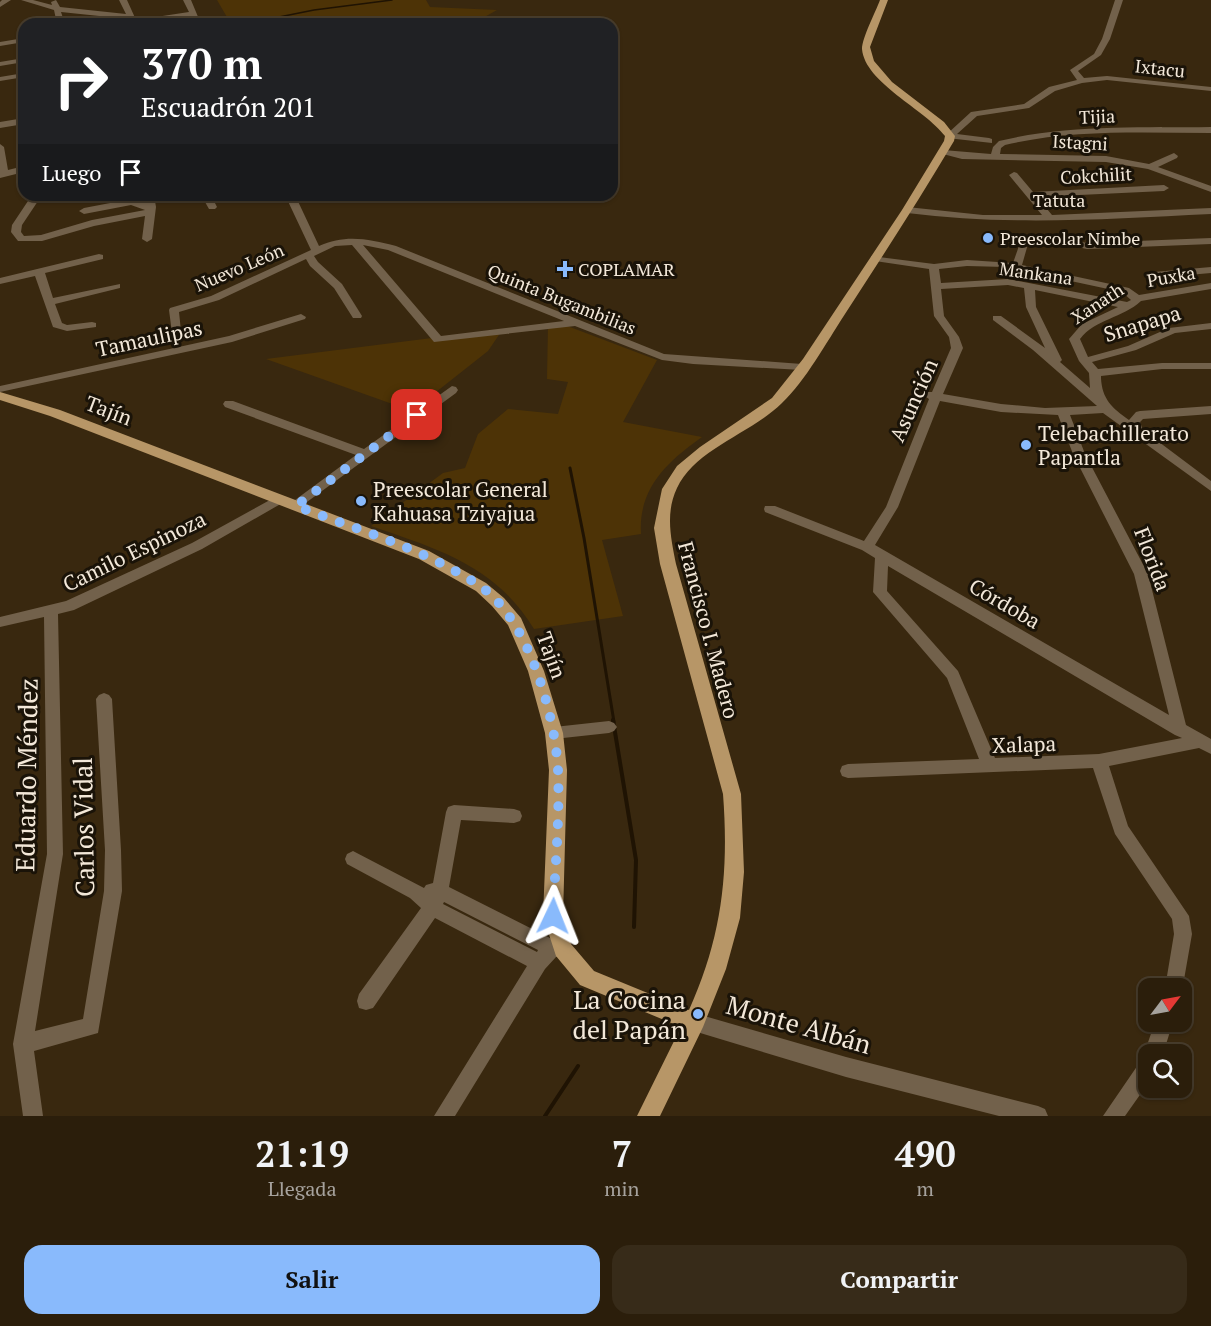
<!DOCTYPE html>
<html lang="es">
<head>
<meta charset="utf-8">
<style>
	body { margin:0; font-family:"PT Serif",serif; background:#372b19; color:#f1f3f6; height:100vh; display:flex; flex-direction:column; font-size:22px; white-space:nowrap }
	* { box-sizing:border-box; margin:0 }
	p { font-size:20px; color:#a6a29d }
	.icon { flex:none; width:33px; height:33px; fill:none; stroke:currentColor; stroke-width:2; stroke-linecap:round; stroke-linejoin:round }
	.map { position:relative; height:1116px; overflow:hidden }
	.details { display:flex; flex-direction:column; background:#2b1e0b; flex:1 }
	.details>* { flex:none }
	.guide { position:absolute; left:18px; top:18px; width:600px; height:183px; border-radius:18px; box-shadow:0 2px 4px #0004,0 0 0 2px #473c2c; background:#202124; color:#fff; overflow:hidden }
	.needle { width:39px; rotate:58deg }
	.buttons { position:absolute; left:1138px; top:978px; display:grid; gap:12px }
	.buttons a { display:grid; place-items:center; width:54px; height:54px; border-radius:12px; background:#2b1e0b; box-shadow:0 2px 4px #0004,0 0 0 2px #473c2c; font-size:30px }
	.pin { position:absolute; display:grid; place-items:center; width:51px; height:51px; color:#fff; margin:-26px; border-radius:12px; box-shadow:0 3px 9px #0006 }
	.me { position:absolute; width:66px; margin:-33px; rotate:2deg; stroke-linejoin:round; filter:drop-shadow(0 0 4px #0008) }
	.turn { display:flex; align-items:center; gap:21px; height:126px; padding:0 24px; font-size:27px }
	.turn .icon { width:78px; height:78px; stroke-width:2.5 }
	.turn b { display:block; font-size:42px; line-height:51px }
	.then { display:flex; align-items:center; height:57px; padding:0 24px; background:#0003; gap:12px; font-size:22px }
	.eta { display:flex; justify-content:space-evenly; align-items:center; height:102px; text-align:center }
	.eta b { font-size:36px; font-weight:600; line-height:42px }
	.cta { display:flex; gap:12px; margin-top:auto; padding:12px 24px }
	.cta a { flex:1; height:69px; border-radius:18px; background:#89bafc; color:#111; font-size:24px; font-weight:600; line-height:69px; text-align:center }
	.cta a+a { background:#372b19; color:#f1f3f6 }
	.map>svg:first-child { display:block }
</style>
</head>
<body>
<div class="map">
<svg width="1211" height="1116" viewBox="0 0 1211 1116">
	<rect width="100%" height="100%" fill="#39280f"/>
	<path fill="#4d3306" d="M 217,0 L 426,0 L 430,7 L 497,10 L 472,24 L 231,24 Z
		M 562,324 L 657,360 L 623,422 L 702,437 C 668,461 638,488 641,534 L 602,540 L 623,616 L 534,629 C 496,566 438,549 371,526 L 443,473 L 465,468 L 478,434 L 508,409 L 558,414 L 568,382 L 547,379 L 548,325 Z
		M 503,329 L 488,351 L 412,411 L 266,359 Z"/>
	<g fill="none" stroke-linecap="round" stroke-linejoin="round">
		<path stroke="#1f1303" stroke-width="1.5" d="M 254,22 L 314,10 L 392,0"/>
		<path stroke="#1f1303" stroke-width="3" d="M 570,468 L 584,538 L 614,722"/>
		<path stroke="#1f1303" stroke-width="4" d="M 613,720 L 636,860 L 634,927
			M 545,1116 L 578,1066"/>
		<path fill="#72614b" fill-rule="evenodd" d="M 2,0 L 11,0 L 0,7 L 0,2 Z
			M 21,0 L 33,0 L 52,5 L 51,2 L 56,0 L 60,7 L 126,14 L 119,0 L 127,0 L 136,20 L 189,12 L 183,0 L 191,0 L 201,24 L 193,24 L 190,17 L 141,24 L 122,24 L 130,21 L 128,19 L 61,12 L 65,24 L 57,24 L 54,10 Z
			M 1115,0 L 1123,0 L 1110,39 L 1101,55 L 1078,71 L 1084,78 L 1107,76 L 1211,87 L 1211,91 L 1107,80 L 1082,83 L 1055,91 L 1029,108 L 977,116 L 957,134 L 989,138 L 992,139 L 992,143 L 947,138 L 947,134 L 971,112 L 1024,104 L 1049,87 L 1077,80 L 1070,70 L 1094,54 L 1102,39 Z
			M 24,38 L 24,42 L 0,46 L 0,42 Z
			M 24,58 L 24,62 L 0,66 L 0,62 Z
			M 24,73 L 24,77 L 0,81 L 0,77 Z
			M 24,118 L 24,124 L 0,128 L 0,122 Z
			M 1211,127 L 1211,133 C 1142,133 1073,129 1005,145 L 1001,148 L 1000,154 L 1106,156 L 1149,164 L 1174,153 L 1178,156 L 1177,158 L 1158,167 L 1211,186 L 1211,192 L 1148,169 L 1106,162 L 962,159 L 939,153 L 943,150 L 991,154 L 993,147 L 999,141 C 1069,124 1140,128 1211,127 Z
			M 0,144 L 4,147 L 8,170 L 24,166 L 24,172 L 0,178 Z
			M 1014,172 L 1017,173 L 1033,192 L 1164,185 L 1169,188 L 1164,191 L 1037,197 L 1052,215 L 1211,208 L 1211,214 C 1109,219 1009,226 907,213 L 902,210 L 907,207 L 983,215 L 1042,215 L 1009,175 Z
			M 32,195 L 42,195 L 22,225 L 21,232 L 24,236 L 41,235 L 92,220 L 145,210 L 131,205 L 84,214 L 79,211 L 84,208 L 131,199 L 145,203 L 144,195 L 154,195 L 156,207 L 152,239 L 147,242 L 142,239 L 145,216 L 94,226 L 42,241 L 18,241 L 11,232 L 12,225 Z
			M 57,195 L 67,195 L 69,199 L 61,201 Z
			M 201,195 L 211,195 L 217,207 L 215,209 L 209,209 Z
			M 285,195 L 295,195 L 319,246 C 345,234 369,239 396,246 L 664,354 L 802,364 L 808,367 L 802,370 L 693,364 L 662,360 L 575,326 L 434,342 L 352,245 L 335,246 L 314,256 L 318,262 L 342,284 L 362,316 L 361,318 L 353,318 L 334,288 L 310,266 L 306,259 L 219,300 L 179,312 L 181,331 L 180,333 L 172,333 L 169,310 L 170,308 L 211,296 L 311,250 ZM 363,245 L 388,250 L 564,321 L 441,336 Z
			M 1043,234 L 1087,243 L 1211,238 L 1211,244 L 1087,249 L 1043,240 L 1028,244 L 1022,265 L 1129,288 L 1139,295 L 1211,283 L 1211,289 L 1141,301 C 1123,318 1095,319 1080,339 L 1088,357 L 1128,346 L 1169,328 L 1211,323 L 1211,329 L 1175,333 L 1136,350 L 1092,362 L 1098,369 L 1162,363 L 1211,363 L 1211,369 L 1162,369 L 1101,376 L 1101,378 C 1102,399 1112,408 1129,420 L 1136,412 L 1140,411 L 1211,406 L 1211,414 L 1143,419 L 1140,422 L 1143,430 L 1211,481 L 1211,491 L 1103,413 L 1070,415 L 1085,454 L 1148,574 L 1186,725 L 1211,739 L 1211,754 L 1199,748 L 1109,766 L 1128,826 L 1189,916 L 1192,934 L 1182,991 L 1182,988 L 1165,988 L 1174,934 L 1172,919 L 1115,834 L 1093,768 L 848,778 L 842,776 L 840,771 L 842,766 L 848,764 L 979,759 L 947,678 L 873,592 L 875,558 L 862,550 L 765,512 L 764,509 L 765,506 L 775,506 L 864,541 L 886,507 L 929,399 L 923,395 L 925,392 L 932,392 L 951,348 L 949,337 L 934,316 L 929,269 L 875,261 L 871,260 L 871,256 L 934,264 L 967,260 L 1013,263 L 1021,240 ZM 967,266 L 1005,267 L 1122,292 L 1131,300 L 1127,302 L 1008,279 L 941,283 L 939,269 ZM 1008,285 L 1024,288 L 1026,307 L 1045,348 L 1001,316 L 993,316 L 993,320 L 1033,350 L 1097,406 L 1045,408 L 1001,404 L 943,394 L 963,348 L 959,337 L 944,316 L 941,289 ZM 1035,290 L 1118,307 L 1082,324 L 1069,339 L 1079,361 L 1089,373 L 1090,388 L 1060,362 L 1062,360 L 1036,307 ZM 940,401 L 1001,412 L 1058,415 L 1073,454 L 1134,574 L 1169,715 L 875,545 L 898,507 ZM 888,566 L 1175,735 L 1182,738 L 1099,754 L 995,758 L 958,671 L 887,591 Z
			M 99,254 L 103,255 L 103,259 L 45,273 L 53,298 L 120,284 L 120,288 L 55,304 L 62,323 L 67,325 L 92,322 L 96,323 L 96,327 L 67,331 L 53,327 L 35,276 L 0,284 L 0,278 Z
			M 1211,267 L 1211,273 L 1154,278 L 1149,275 L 1154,272 Z
			M 301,314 L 306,317 L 305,319 L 232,342 L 0,392 L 0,386 L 229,336 Z
			M 452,386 L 456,387 L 458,390 L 456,393 L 296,510 L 291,509 L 290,506 L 291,503 L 356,455 L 225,407 L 223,404 L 225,401 L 233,401 L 364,449 Z
			M 279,495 L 285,499 L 284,502 L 202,549 L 74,610 L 58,614 L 63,854 L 35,1031 L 83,1019 L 104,891 L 105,850 L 96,699 L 99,695 L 104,693 L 109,695 L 112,699 L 121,850 L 122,891 L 98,1033 L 34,1051 L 43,1116 L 23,1116 L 13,1044 L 47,854 L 44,617 L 0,627 L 0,617 L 66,601 L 192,543 Z
			M 609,721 L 614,723 L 617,727 L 614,731 L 609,733 L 554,739 L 549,738 L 546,733 L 549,728 L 554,727 Z
			M 454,805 L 514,809 L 520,811 L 522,816 L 520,821 L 514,823 L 461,820 L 449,887 L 554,940 L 569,943 L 572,949 L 569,955 L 556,957 L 545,969 L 455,1116 L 434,1116 L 527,966 L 435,918 L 373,1008 L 366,1010 L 359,1008 L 357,1001 L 359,994 L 421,908 L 410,898 L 347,864 L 345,859 L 347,854 L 353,851 L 424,888 L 426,885 L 433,883 L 446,812 L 448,807 ZM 444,902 L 538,950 L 537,952 L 443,904 Z
			M 694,1013 L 846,1057 L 1038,1106 L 1045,1109 L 1048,1116 L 999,1116 L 846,1077 L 687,1029 L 685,1022 L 687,1015 Z
			M 1155,1022 L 1173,1022 L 1163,1054 L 1149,1054 L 1149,1082 L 1125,1116 L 1103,1116 L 1142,1059 L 1146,1058 L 1144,1054 Z"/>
		<path fill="#b79667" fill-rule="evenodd" d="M 880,0 L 888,0 L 870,47 L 874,61 L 892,82 L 944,122 L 955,136 L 954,141 C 919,200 882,257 845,314 C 826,343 806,380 782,403 C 752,433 695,449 677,488 C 665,513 671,539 676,564 L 741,794 L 744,872 L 740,918 L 726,969 L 703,1027 L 660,1116 L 637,1116 L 681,1027 L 580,985 L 556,956 L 543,916 L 549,770 L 545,733 L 528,671 L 508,625 L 492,606 L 476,591 L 419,559 L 50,416 L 0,400 L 0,392 L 60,410 L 429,551 L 486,583 L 504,598 L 521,618 L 544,671 L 563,733 L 567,770 L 563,916 L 571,944 L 594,971 L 689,1010 C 722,937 729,873 723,794 L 660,564 L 654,528 L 662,489 L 677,466 L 700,447 L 772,398 L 803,359 L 902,210 L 944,141 L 945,136 C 925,109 865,83 862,49 C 862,38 876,11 880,0 Z"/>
	</g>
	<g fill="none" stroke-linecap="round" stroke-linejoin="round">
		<path stroke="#89bafc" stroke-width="10" stroke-dasharray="0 18" d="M 417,415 L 296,506 C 358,530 425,549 480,586 C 528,618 555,714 558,770 C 560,818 555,868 553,916"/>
	</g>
	<g fill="#89bafc" stroke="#1a1308" stroke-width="2">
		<circle cx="988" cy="238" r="6"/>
		<path d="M562 260h6v6h6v6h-6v6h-6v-6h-6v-6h6z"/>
		<circle cx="1026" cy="445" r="6"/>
		<circle cx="361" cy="501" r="6"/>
		<circle cx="698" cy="1014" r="6"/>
	</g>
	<g text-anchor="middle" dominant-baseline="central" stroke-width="6" stroke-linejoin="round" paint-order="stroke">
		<g font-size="18" fill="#f3e8d9" stroke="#1a1308">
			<text transform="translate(1160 68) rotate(6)">Ixtacu</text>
			<text transform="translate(1097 116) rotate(-2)">Tijia</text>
			<text transform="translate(1080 142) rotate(3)">Istagni</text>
			<text transform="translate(1096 175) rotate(-3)">Cokchilit</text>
			<text x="1059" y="200">Tatuta</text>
			<text transform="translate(239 267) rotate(-23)">Nuevo León</text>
			<text transform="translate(1036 273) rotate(8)">Mankana</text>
			<text transform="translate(1171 276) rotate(-10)">Puxka</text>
			<text transform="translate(562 299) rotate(22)">Quinta Bugambilias</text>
			<text transform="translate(1097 303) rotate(-33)">Xanath</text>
		</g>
		<g font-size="18" fill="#f3e8d9" stroke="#1a1308" text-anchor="start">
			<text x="1000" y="238">Preescolar Nimbe</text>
			<text x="578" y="269">COPLAMAR</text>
		</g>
		<g font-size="21" fill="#f3e8d9" stroke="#1a1308">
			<text transform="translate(1142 323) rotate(-17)">Snapapa</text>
			<text transform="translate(149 338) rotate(-12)">Tamaulipas</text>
			<text transform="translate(913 400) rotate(-66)">Asunción</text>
			<text transform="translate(109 410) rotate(21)">Tajín</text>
			<text transform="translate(134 551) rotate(-26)">Camilo Espinoza</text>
			<text transform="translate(1153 559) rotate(69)">Florida</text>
			<text transform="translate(1005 603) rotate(30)">Córdoba</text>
			<text transform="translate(709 630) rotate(75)">Francisco I. Madero</text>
			<text transform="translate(552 655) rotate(70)">Tajín</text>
			<text transform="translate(1024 744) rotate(-2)">Xalapa</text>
		</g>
		<g font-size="21" fill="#f3e8d9" stroke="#1a1308" text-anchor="start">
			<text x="1038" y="433">Telebachillerato<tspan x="1038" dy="24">Papantla</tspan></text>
			<text x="373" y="489">Preescolar General<tspan x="373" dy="24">Kahuasa Tziyajua</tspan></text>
		</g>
		<g font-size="26" fill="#f3e8d9" stroke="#1a1308">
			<text transform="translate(26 775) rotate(-89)">Eduardo Méndez</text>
			<text transform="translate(83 827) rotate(-91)">Carlos Vidal</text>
			<text transform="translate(799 1024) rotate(16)">Monte Albán</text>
		</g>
		<g font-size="26" fill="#f3e8d9" stroke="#1a1308" text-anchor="end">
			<text x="686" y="999">La Cocina<tspan x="686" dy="30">del Papán</tspan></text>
		</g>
	</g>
</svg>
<div class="buttons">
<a><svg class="needle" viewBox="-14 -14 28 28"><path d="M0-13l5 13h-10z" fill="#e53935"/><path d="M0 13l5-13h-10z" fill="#a6a29d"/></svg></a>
<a><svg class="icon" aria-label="search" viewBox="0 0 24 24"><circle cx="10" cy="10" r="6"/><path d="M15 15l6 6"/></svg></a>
</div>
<div class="pin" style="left:417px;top:415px;background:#d93025"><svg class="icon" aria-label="arrive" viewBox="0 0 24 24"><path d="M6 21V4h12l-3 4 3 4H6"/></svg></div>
<svg class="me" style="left:553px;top:916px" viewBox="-20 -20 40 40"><path d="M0-17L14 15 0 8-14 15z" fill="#89bafc" stroke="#fff" stroke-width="4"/></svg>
<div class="guide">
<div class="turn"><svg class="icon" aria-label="right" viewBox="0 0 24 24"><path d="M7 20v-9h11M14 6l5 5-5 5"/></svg><div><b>370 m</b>Escuadrón 201</div></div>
<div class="then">Luego<svg class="icon" aria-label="arrive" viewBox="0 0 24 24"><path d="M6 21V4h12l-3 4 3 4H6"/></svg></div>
</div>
</div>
<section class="details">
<div class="eta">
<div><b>21:19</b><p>Llegada</p></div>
<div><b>7</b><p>min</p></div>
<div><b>490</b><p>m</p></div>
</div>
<div class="cta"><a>Salir</a><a>Compartir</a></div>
</section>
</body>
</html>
